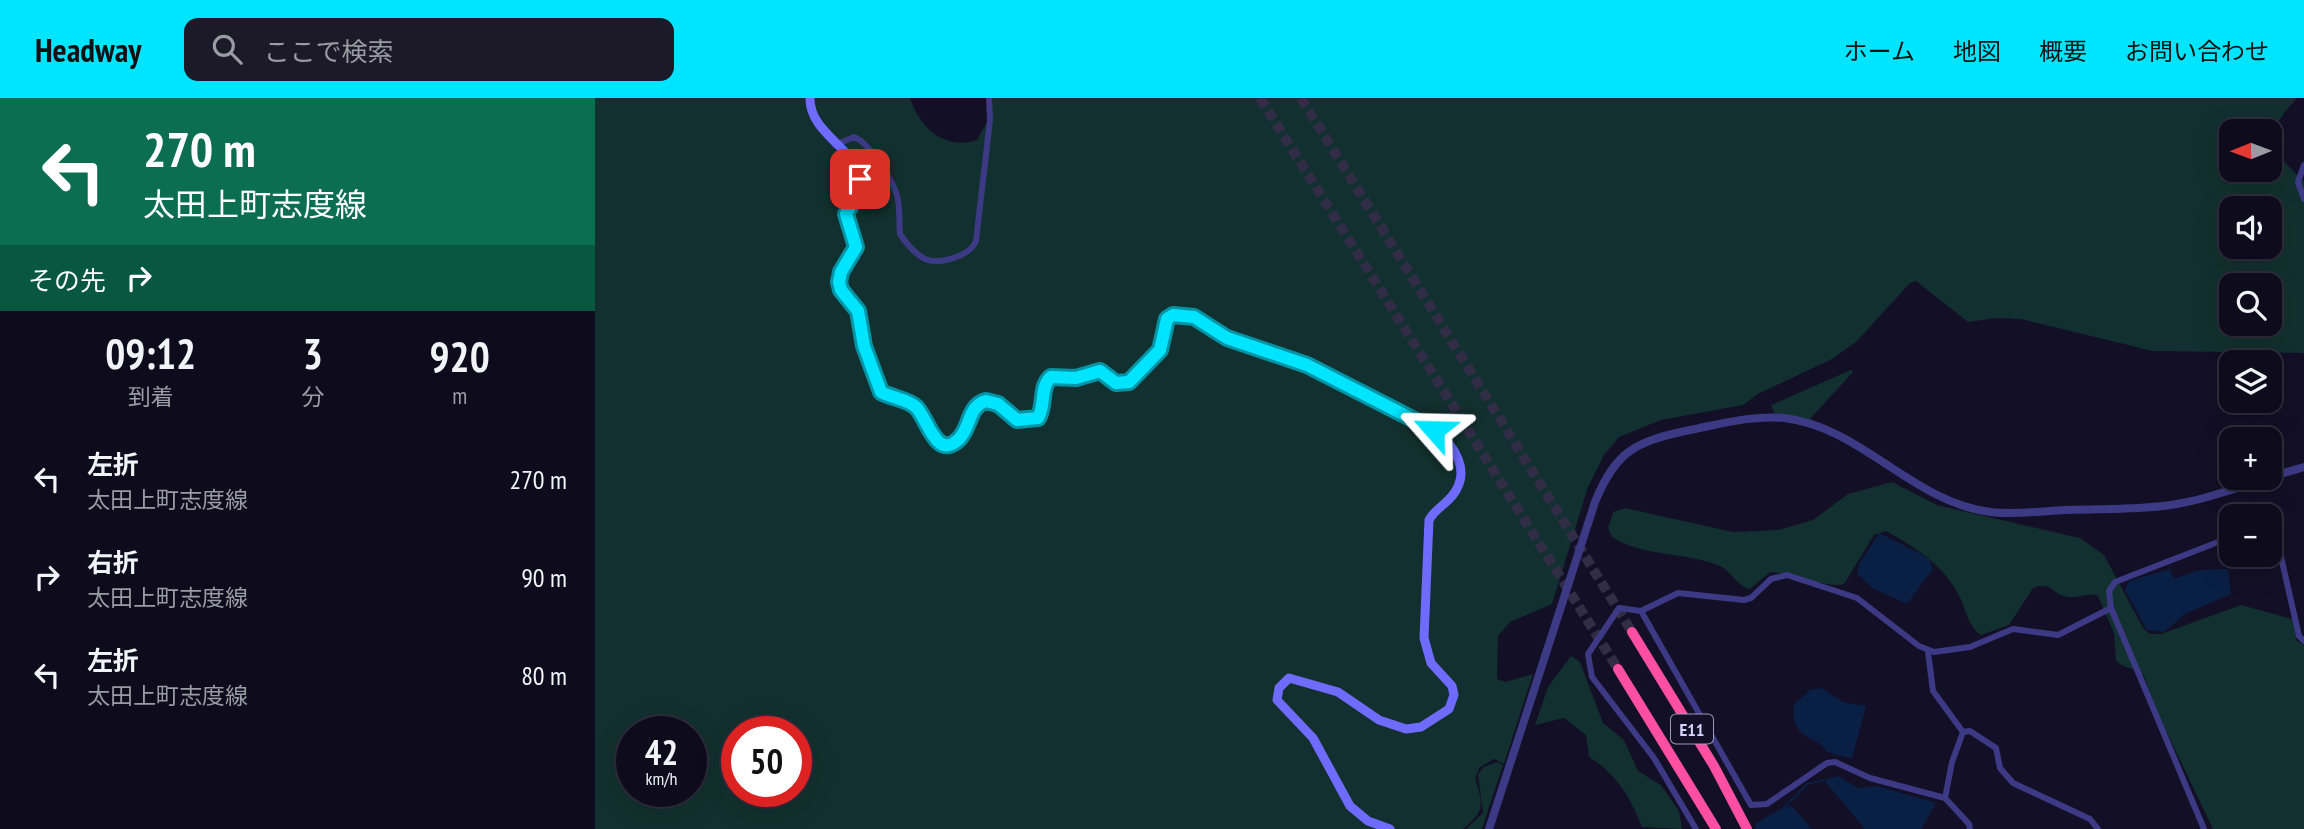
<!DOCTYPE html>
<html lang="ja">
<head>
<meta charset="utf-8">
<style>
	body { margin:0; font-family:"PT Sans Narrow","Noto Sans JP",sans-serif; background:#1c1929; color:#f1f3f6; height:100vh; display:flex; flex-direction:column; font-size:26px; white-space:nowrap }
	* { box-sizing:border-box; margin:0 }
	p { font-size:23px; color:#9b9ba3 }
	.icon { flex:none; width:38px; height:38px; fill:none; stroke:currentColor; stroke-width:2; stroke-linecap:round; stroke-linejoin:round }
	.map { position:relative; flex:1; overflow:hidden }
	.side { display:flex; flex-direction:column; background:#0e0b1c; width:595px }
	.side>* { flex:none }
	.hud { background:#0b6e4f; color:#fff; overflow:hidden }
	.needle { width:46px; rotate:269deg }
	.tools { position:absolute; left:1624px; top:21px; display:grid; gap:14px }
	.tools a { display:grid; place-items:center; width:63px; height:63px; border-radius:14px; background:#0e0b1c; box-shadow:0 7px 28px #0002,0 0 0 2px #2e2b3b; font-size:35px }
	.speed { position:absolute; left:21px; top:618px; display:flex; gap:14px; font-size:35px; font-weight:700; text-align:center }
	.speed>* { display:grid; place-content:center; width:91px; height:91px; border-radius:50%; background:#0e0b1c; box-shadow:0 7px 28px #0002,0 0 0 2px #2e2b3b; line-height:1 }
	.speed small { font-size:18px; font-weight:400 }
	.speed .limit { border:10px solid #d22; background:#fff; color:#111 }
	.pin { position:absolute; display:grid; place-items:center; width:60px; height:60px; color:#fff; margin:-30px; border-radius:14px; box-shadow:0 4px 10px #0006 }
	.me { position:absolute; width:77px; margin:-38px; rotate:295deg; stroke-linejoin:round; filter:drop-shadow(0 0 5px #0008) }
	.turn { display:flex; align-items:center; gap:24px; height:147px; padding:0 28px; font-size:32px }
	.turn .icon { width:91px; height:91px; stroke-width:2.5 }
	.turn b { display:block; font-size:49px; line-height:60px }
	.then { display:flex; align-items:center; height:66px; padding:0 28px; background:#0003; gap:14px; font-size:26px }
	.eta { display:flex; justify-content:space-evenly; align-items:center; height:119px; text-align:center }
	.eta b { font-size:42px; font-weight:800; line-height:49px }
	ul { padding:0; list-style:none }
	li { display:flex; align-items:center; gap:21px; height:98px; padding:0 28px }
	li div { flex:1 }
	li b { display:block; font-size:26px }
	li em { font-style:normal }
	header { display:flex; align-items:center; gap:42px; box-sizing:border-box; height:98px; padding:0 35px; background:#00e5ff; color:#111 }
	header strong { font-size:33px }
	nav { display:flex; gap:38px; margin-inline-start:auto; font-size:24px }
	.search { width:490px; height:63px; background:#1c1929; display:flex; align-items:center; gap:18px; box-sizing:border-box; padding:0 24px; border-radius:14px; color:#9b9ba3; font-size:26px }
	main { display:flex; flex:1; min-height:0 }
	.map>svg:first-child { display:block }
</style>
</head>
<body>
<header>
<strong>Headway</strong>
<div class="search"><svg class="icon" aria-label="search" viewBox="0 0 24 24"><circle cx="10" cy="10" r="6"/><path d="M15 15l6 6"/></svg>ここで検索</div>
<nav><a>ホーム</a><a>地図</a><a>概要</a><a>お問い合わせ</a></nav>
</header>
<main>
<section class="side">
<div class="hud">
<div class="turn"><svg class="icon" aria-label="left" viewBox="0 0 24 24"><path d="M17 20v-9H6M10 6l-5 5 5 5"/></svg><div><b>270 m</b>太田上町志度線</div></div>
<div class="then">その先<svg class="icon" aria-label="right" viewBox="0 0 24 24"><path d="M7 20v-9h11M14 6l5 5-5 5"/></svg></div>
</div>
<div class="eta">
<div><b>09:12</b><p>到着</p></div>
<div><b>3</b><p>分</p></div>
<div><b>920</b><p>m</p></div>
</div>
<ul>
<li><svg class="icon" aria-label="left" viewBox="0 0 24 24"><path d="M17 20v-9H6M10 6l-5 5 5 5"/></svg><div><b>左折</b><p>太田上町志度線</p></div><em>270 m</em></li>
<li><svg class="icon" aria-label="right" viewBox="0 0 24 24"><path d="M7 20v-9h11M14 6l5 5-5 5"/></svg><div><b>右折</b><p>太田上町志度線</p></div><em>90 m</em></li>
<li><svg class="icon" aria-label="left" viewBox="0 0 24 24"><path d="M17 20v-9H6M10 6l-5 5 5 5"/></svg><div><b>左折</b><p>太田上町志度線</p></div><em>80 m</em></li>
</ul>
</section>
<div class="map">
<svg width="1709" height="731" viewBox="0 0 1709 731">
	<rect width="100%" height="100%" fill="#130f26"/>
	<path fill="#12302f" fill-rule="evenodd" d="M 0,0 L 315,0 C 324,29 350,53 382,42 L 392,24 L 395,0 L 1702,0 C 1667,38 1673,50 1709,83 L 1709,255 L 1558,253 L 1426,221 L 1402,220 L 1373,224 L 1321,183 L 1315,185 L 1261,244 L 1235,262 L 1163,296 L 1148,307 L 1066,322 L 1024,339 L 1009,357 L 993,389 L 957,506 L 915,524 L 903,538 L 902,581 L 910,584 L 938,576 L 909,666 L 899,661 L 885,669 L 880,680 C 888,707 891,712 868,731 L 0,731 ZM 1636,33 L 1675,33 L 1675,72 L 1636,72 ZM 1636,110 L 1675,110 L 1675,149 L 1636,149 ZM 1636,187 L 1675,187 L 1675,226 L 1636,226 ZM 37,634 L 96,634 L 96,693 L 37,693 ZM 142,634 L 201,634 L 201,693 L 142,693 Z
		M 1256,272 L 1258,274 L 1214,322 L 1180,317 L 1176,307 Z
		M 1297,384 L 1342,407 L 1485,440 L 1509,457 L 1548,530 L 1555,536 L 1566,536 L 1646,507 L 1697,521 L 1702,543 L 1709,547 L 1709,731 L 1618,731 L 1563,616 L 1549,578 C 1541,568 1528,572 1521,562 L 1519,535 L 1503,498 C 1492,494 1481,502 1469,498 C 1456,494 1455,483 1438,490 L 1414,527 L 1386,537 C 1371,526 1371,508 1362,494 C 1345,464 1319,449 1291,433 L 1279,437 L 1249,486 C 1233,491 1197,475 1175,474 L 1155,491 C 1143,489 1136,473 1125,468 C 1091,454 1049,459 1017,439 L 1013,430 L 1018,414 L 1030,410 L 1138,434 L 1183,432 L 1218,422 L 1253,396 Z
		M 976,558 L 985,564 L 1008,625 L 1029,642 L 1043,673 L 1066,687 L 1084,713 L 1087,731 L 1047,729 C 1036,700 1021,675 994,659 L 991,637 L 969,620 L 940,627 L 953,589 Z
		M 901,664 L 908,667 L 887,731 L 871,731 L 888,715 L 883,676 L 889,669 Z"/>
	<path fill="#0a1f44" d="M 1284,435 L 1334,460 L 1338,471 L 1312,506 L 1279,491 L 1262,476 L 1264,466 Z
		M 1575,471 L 1579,481 L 1604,472 L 1633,471 L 1636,496 L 1590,516 L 1569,534 L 1552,532 L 1530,492 L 1534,483 Z
		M 1227,590 L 1248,604 L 1271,608 L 1257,661 L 1232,654 C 1221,636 1194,643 1199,606 L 1215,592 Z
		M 1244,678 L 1263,690 L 1282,688 L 1341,705 L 1326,731 L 1270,731 L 1229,682 Z
		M 1197,708 L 1217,731 L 1161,731 L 1159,727 L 1183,712 Z"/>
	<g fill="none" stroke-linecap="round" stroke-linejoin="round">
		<path stroke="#0a1f44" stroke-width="2" d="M 1187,712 L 1212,686 L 1229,682"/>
		<path stroke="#312d47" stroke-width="10" stroke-dasharray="10 5" stroke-linecap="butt" d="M 665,0 L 1023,571
			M 706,0 L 1037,534"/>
		<path stroke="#3d3a85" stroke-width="6" d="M 240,47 L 259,39 C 275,45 300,85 303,102 C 305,113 304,125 305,136 C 311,145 320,156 330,161 C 345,167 375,158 381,143 L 395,22 L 394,0
			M 1709,67 L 1703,84 L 1709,101
			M 1675,435 L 1684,450 L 1704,538 L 1709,543
			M 1046,513 L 1083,495 L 1149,502 L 1156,500 L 1176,481 L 1192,477 L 1262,500 L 1324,548 L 1339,554 L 1375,549 L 1418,531 L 1463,537 L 1516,510
			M 1333,554 L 1338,593 L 1368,634 L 1357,664 L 1350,700
			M 1368,634 L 1375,633 L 1401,650 L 1405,670 L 1418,685 L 1495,721 L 1503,731
			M 1101,731 L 1059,660 L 997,579 L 993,556 L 1024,510 L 1046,513 L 1156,707 L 1172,706 L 1232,665 L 1240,664 L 1275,680 L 1350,700 L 1374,726 L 1375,731
			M 1609,731 L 1516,510 L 1514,493 L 1520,484 L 1636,439"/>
		<path stroke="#3d3a85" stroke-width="8" d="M 1675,379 L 1709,369
			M 894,731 L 1000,404 C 1021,352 1042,343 1095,332 C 1125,326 1158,317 1189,320 C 1267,329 1318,405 1396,414 C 1420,417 1446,413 1470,412 C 1507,411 1545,412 1582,406 C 1613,401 1643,389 1674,380"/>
		<path stroke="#6f6bff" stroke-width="9" d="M 215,0 C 214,38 270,54 265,87 C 264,99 253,105 251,116 L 261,149 L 246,174 L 244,184 L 246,192 L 263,213 L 269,248 L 286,294 C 297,300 311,301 321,309 C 333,321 341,363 364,341 C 377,329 373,308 392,303 L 403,306 L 422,322 L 443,319 C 451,307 444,290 456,280 L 481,280 L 505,273 L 521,285 L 534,284 L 565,252 L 572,221 L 588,216 L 599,219 L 632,240 L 712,267 L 839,332 C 860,347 877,374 857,398 C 850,407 840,411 834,422 L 829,540 L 836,565 L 857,588 L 859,597 L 854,611 L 826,629 L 811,631 L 784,622 L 743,594 L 694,580 L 684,590 L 682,602 L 718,640 L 755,708 L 773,723 L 795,731"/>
		<path stroke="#ff4fa3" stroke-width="10" d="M 1037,534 L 1119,668 L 1152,731
			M 1023,571 L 1121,731"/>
	</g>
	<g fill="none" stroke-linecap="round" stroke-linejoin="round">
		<defs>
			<path id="route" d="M 265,81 L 265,90 L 251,116 L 261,149 L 246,174 L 244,184 L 246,192 L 263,213 L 269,248 L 286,294 C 297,300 312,301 321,309 C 333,321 341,363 364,341 C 376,329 373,308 391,303 L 403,306 L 422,322 L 443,320 C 451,307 444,290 456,279 L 481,280 L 505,273 L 521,285 L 534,284 L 565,252 L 572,221 L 578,217 L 599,219 L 632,240 L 712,267 L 839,332"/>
		</defs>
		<use href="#route" stroke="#0095a6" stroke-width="18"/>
		<use href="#route" stroke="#00e5ff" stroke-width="12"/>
	</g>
	<g text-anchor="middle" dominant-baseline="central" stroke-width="7" stroke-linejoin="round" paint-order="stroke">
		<rect fill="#130f26" stroke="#9e99be" stroke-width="2" x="1076" y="616.5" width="42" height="29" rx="5"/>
		<g font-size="18" font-weight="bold" fill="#d9d4ff">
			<text x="1097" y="631">E11</text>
		</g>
	</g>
</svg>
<div class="tools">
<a><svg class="needle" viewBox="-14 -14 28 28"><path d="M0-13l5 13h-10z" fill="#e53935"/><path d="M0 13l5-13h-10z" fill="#9b9ba3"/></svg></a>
<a><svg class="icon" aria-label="sound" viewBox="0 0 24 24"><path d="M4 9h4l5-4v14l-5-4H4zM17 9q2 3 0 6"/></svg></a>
<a><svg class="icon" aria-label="search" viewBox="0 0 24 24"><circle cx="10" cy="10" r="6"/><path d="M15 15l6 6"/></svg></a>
<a><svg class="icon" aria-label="layers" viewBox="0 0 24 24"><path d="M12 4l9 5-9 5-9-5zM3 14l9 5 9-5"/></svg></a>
<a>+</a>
<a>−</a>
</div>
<div class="speed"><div>42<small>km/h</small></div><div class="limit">50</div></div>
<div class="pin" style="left:265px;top:81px;background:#d93025"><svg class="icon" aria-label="arrive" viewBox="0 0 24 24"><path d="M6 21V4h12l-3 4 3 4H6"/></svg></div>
<svg class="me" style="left:839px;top:332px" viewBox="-20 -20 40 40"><path d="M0-17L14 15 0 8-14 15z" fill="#00e5ff" stroke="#fff" stroke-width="4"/></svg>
</div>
</main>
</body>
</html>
